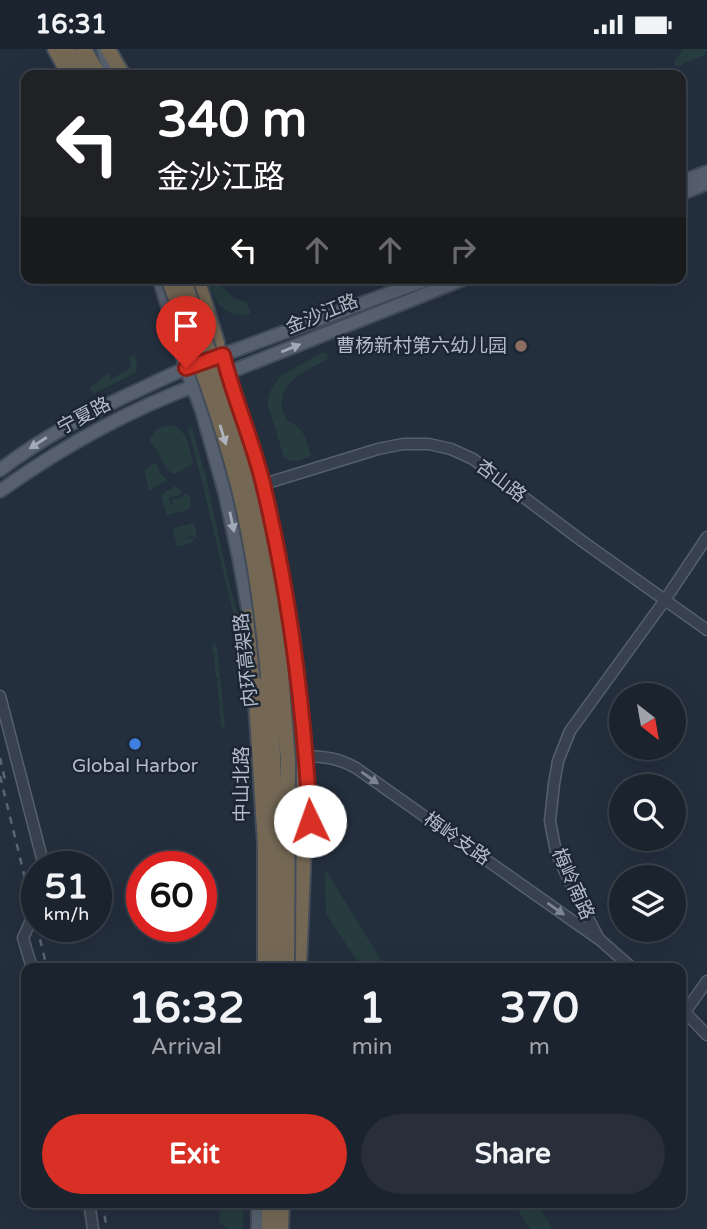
<!DOCTYPE html>
<html lang="en">
<head>
<meta charset="utf-8">
<style>
	body { margin:0; font-family:"Varela Round","Noto Sans SC",sans-serif; background:#282f3a; color:#f1f3f6; height:100vh; display:flex; flex-direction:column; font-size:26px; white-space:nowrap }
	* { box-sizing:border-box; margin:0 }
	p { font-size:23px; color:#a0a4aa }
	.icon { flex:none; width:38px; height:38px; fill:none; stroke:currentColor; stroke-width:2; stroke-linecap:round; stroke-linejoin:round }
	.map { position:relative; flex:1; overflow:hidden }
	.side { position:absolute; left:21px; top:914px; width:665px; height:245px; display:flex; flex-direction:column; background:#1b232e; border-radius:14px; box-shadow:0 7px 28px #0002,0 0 0 2px #39404a }
	.side>* { flex:none }
	.banner { position:absolute; left:21px; top:21px; width:665px; height:214px; border-radius:14px; box-shadow:0 7px 28px #0002,0 0 0 2px #39404a; background:#202124; color:#fff; overflow:hidden }
	.needle { width:46px; rotate:149deg }
	.controls { position:absolute; left:609px; top:634px; display:grid; gap:14px }
	.controls a { display:grid; place-items:center; width:77px; height:77px; border-radius:50%; background:#1b232e; box-shadow:0 7px 28px #0002,0 0 0 2px #39404a; font-size:35px }
	.speed { position:absolute; left:21px; top:802px; display:flex; gap:14px; font-size:35px; font-weight:700; text-align:center }
	.speed>* { display:grid; place-content:center; width:91px; height:91px; border-radius:50%; background:#1b232e; box-shadow:0 7px 28px #0002,0 0 0 2px #39404a; line-height:1 }
	.speed small { font-size:18px; font-weight:400 }
	.speed .limit { border:10px solid #d22; background:#fff; color:#111 }
	.pin { position:absolute; display:grid; place-items:center; width:60px; height:60px; color:#fff; margin:-72px -30px; border-radius:50% 50% 50% 0; rotate:-45deg; box-shadow:0 0 7px #0007 }
	.pin .icon { rotate:45deg }
	.me { position:absolute; width:77px; margin:-38px; rotate:357deg; stroke-linejoin:round; filter:drop-shadow(0 0 5px #0008) }
	.turn { display:flex; align-items:center; gap:24px; height:147px; padding:0 21px; font-size:32px }
	.turn .icon { width:91px; height:91px; stroke-width:2.5 }
	.turn b { display:block; font-size:49px; line-height:60px }
	.lanes { display:flex; align-items:center; height:66px; padding:0 21px; background:#0003; justify-content:center; gap:35px; direction:ltr }
	.lanes .off { opacity:.35 }
	.eta { display:flex; justify-content:space-evenly; align-items:center; height:119px; text-align:center }
	.eta b { font-size:42px; font-weight:700; line-height:49px }
	.action { display:flex; gap:14px; margin-top:auto; padding:14px 21px }
	.action a { flex:1; height:80px; border-radius:42px; background:#d93025; color:#fff; font-size:28px; font-weight:700; line-height:80px; text-align:center }
	.action a+a { background:#282f3a; color:#f1f3f6 }
	.status { display:flex; justify-content:space-between; align-items:center; height:49px; padding:0 35px; background:#1b232e; direction:ltr }
	.status svg { height:19px; fill:currentColor }
	.map>svg:first-child { display:block }
</style>
</head>
<body>
<div class="status"><b>16:31</b><svg viewBox="0 0 49 12"><path d="M0 12V9h3v3zM5 12V6h3v6zM10 12V3h3v9zM15 12V0h3v12zM26 1h20v11H26zM47 4h2v5h-2z"/></svg></div>
<div class="map">
<svg width="707" height="1180" viewBox="0 0 707 1180">
	<rect width="100%" height="100%" fill="#242f3e"/>
	<path fill="#263c3f" d="M 684,0 L 707,0 L 705,6 L 676,18 L 674,12 Z
		M 206,229 L 215,229 L 217,233 L 235,250 L 247,253 L 251,265 C 224,271 214,251 206,229 Z
		M 321,304 L 326,304 L 328,310 C 312,319 279,332 282,355 C 282,360 285,367 287,372 C 304,378 307,391 311,407 C 302,410 292,416 284,408 L 267,354 L 271,341 L 280,327 Z
		M 135,305 L 137,319 L 135,324 L 93,345 L 90,339 L 91,336 L 93,337 L 108,324 L 112,330 L 131,318 L 129,309 Z
		M 172,376 C 188,382 189,399 193,413 L 191,416 L 174,425 C 161,419 162,403 149,392 C 155,381 158,377 172,376 Z
		M 190,378 L 192,379 L 206,427 L 224,513 L 246,600 L 252,677 L 248,677 L 242,601 L 201,429 L 188,380 Z
		M 156,413 L 160,424 L 167,431 L 149,442 L 144,421 Z
		M 175,437 L 183,443 L 181,445 L 169,449 L 170,456 L 173,455 L 172,451 L 182,448 L 186,444 L 190,447 L 191,458 L 188,461 L 167,466 L 161,446 Z
		M 194,474 L 197,489 L 192,487 L 185,489 L 185,491 L 191,489 L 194,491 L 190,494 L 177,498 L 173,479 Z
		M 212,595 L 215,595 L 217,599 L 225,679 L 223,679 L 221,676 L 219,657 L 221,655 L 219,652 L 217,633 L 219,630 L 216,628 L 214,609 L 216,607 L 213,604 Z
		M 325,820 L 386,919 L 362,919 L 326,865 Z
		M 229,1153 L 243,1153 L 243,1180 L 227,1180 L 219,1173 C 219,1164 221,1159 229,1153 Z
		M 513,1153 L 536,1153 L 553,1180 L 530,1180 Z"/>
	<g fill="none" stroke-linecap="round" stroke-linejoin="round">
		<defs>
			<path id="minor" d="M 264,435 L 378,400 L 403,395 L 429,395 L 451,400 L 473,410 L 582,492 L 707,581
				M 0,647 L 44,817
				M 307,707 C 327,708 338,709 356,719 L 597,889
				M 32,919 L 23,889 L 37,858
				M 632,919 L 599,890 L 573,840 L 556,803 L 550,772 L 554,735 L 558,712 L 570,682 L 665,551 L 707,488
				M 681,959 L 707,986
				M 685,963 L 707,932
				M 89,1153 L 93,1180"/>
			<path id="major" d="M 103,0 L 110,26
				M 681,133 L 707,123
				M 681,145 L 707,134
				M 159,229 L 186,319 L 202,362 L 225,444 L 239,509 L 251,576
				M 213,287 L 223,306 L 264,435 L 278,503 L 293,594
				M 217,308 L 431,229
				M 222,326 L 466,229
				M 0,421 C 44,387 92,362 143,339 C 160,331 176,323 193,317
				M 0,442 C 62,398 128,361 199,335
				M 295,723 L 296,831
				M 258,1180 L 258,1153"/>
			<path id="highway" d="M 55,0 L 69,26
				M 68,0 L 83,26
				M 84,0 L 99,26
				M 108,0 L 123,26
				M 197,229 L 217,294
				M 249,567 L 255,634
				M 292,584 L 305,773 L 299,919
				M 269,1180 L 269,1153
				M 281,1180 L 282,1153"/>
		</defs>
		<use href="#minor" stroke="#565f6c" stroke-width="13"/>
		<use href="#major" stroke="#414a57" stroke-width="16"/>
		<use href="#highway" stroke="#434c59" stroke-width="18"/>
		<use href="#minor" stroke="#38414e" stroke-width="10"/>
		<use href="#major" stroke="#56606e" stroke-width="12"/>
		<use href="#highway" stroke="#746855" stroke-width="14"/>
		<path stroke="#5a6575" stroke-width="2.5" stroke-dasharray="7 7" stroke-linecap="butt" d="M 0,709 L 6,735
			M 0,727 L 47,919
			M 102,1153 L 107,1180"/>
		<defs>
			<path id="highway-bridge" d="M 168,229 C 194,298 221,368 239,440 C 277,597 276,759 275,919
				M 183,229 L 226,350 L 252,437 L 266,505 L 278,587 L 288,711 L 287,919
				M 255,634 L 265,795 L 265,919"/>
		</defs>
		<use href="#highway-bridge" stroke="#434c59" stroke-width="18" stroke-linecap="butt"/>
		<use href="#highway-bridge" stroke="#746855" stroke-width="14"/>
	</g>
	<defs><path id="oneway-solid" d="M-6-.8H1V-3.2L6.5 0L1 3.2V.8H-6Z" transform="scale(1.75)"/></defs>
	<g fill="#a1aab7">
		<use href="#oneway-solid" transform="translate(291 299) rotate(-22)"/>
		<use href="#oneway-solid" transform="translate(38 394) rotate(147)"/>
		<use href="#oneway-solid" transform="translate(232 473) rotate(78)"/>
	</g>
	<use fill="#aeb4bd" href="#oneway-solid" transform="translate(223 386) rotate(73)"/>
	<g fill="#7c8592">
		<use href="#oneway-solid" transform="translate(370 729) rotate(35)"/>
		<use href="#oneway-solid" transform="translate(556 860) rotate(35)"/>
	</g>
	<g fill="none" stroke-linecap="round" stroke-linejoin="round">
		<defs>
			<path id="route" d="M 186,319 L 223,306 C 234,351 254,394 264,439 C 290,548 304,660 310,772"/>
		</defs>
		<use href="#route" stroke="#8d1f18" stroke-width="18"/>
		<use href="#route" stroke="#d93025" stroke-width="12"/>
	</g>
	<circle fill="#8d6e63" stroke="#1d2633" stroke-width="2.5" cx="521" cy="297" r="7"/>
	<circle fill="#3f7fe0" stroke="#1d2633" stroke-width="2.5" cx="135" cy="695" r="7"/>
	<g text-anchor="middle" dominant-baseline="central" stroke-width="5" stroke-linejoin="round" paint-order="stroke">
		<g font-size="19" fill="#b4bcc9" stroke="#1d2633">
			<text transform="translate(322 265) rotate(-22)">金沙江路</text>
			<text transform="translate(84 367) rotate(-28)">宁夏路</text>
			<text transform="translate(501 432) rotate(37)">杏山路</text>
			<text transform="translate(246 611) rotate(-96)">内环高架路</text>
			<text transform="translate(242 735) rotate(-90)">中山北路</text>
			<text transform="translate(457 790) rotate(35)">梅岭支路</text>
			<text transform="translate(573 835) rotate(66)">梅岭南路</text>
		</g>
		<g font-size="19" fill="#b4bcc9" stroke="#1d2633" text-anchor="end">
			<text x="507" y="297">曹杨新村第六幼儿园</text>
			<text x="135" y="717" text-anchor="middle">Global Harbor</text>
		</g>
	</g>
</svg>
<div class="controls">
<a><svg class="needle" viewBox="-14 -14 28 28"><path d="M0-13l5 13h-10z" fill="#e53935"/><path d="M0 13l5-13h-10z" fill="#a0a4aa"/></svg></a>
<a><svg class="icon" aria-label="search" viewBox="0 0 24 24"><circle cx="10" cy="10" r="6"/><path d="M15 15l6 6"/></svg></a>
<a><svg class="icon" aria-label="layers" viewBox="0 0 24 24"><path d="M12 4l9 5-9 5-9-5zM3 14l9 5 9-5"/></svg></a>
</div>
<div class="speed"><div>51<small>km/h</small></div><div class="limit">60</div></div>
<div class="pin" style="left:186px;top:319px;background:#d93025"><svg class="icon" aria-label="arrive" viewBox="0 0 24 24"><path d="M6 21V4h12l-3 4 3 4H6"/></svg></div>
<svg class="me" style="left:310px;top:772px" viewBox="-20 -20 40 40"><circle r="19" fill="#fff"/><path d="M0-13L10 11 0 6-10 11z" fill="#d93025"/></svg>
<div class="banner">
<div class="turn"><svg class="icon" aria-label="left" viewBox="0 0 24 24"><path d="M17 20v-9H6M10 6l-5 5 5 5"/></svg><div><b>340 m</b>金沙江路</div></div>
<div class="lanes"><svg class="icon" aria-label="left" viewBox="0 0 24 24"><path d="M17 20v-9H6M10 6l-5 5 5 5"/></svg><svg class="icon off" aria-label="ahead" viewBox="0 0 24 24"><path d="M12 20V5M6 11l6-6 6 6"/></svg><svg class="icon off" aria-label="ahead" viewBox="0 0 24 24"><path d="M12 20V5M6 11l6-6 6 6"/></svg><svg class="icon off" aria-label="right" viewBox="0 0 24 24"><path d="M7 20v-9h11M14 6l5 5-5 5"/></svg></div>
</div>
<section class="side">
<div class="eta">
<div><b>16:32</b><p>Arrival</p></div>
<div><b>1</b><p>min</p></div>
<div><b>370</b><p>m</p></div>
</div>
<div class="action"><a>Exit</a><a>Share</a></div>
</section>
</div>
</body>
</html>
